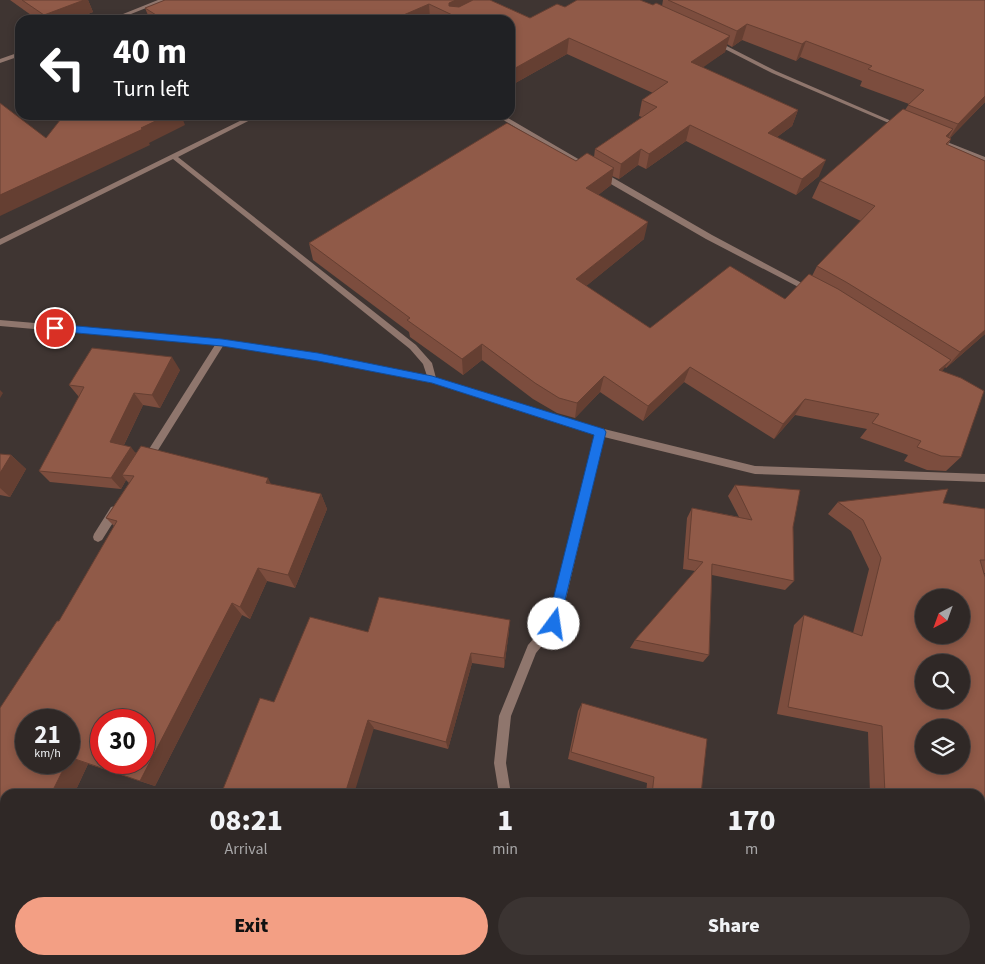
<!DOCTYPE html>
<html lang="en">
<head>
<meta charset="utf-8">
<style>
	body { margin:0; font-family:"Source Sans 3",sans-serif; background:#3b3432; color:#f1f3f6; height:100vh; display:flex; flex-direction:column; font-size:19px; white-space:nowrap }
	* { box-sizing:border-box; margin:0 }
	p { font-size:16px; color:#a7a6a7 }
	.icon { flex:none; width:28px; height:28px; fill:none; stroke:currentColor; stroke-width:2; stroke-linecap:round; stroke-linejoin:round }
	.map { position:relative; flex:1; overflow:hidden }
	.side { position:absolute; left:0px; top:789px; width:985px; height:176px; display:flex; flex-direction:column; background:#2f2826; border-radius:15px 15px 0 0; box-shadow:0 2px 8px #0003,0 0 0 1px #4a4443 }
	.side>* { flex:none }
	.banner { position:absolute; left:15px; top:15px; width:500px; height:105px; border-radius:15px; box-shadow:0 2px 8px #0003,0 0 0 1px #4a4443; background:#202124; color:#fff; overflow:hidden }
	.needle { width:32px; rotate:221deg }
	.controls { position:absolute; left:915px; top:589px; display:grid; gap:10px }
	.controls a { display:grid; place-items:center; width:55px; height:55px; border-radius:50%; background:#2f2826; box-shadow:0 2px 8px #0003,0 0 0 1px #4a4443; font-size:25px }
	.speed { position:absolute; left:15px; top:709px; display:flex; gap:10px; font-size:25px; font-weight:700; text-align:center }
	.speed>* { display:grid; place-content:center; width:65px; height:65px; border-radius:50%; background:#2f2826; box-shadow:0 2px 8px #0003,0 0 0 1px #4a4443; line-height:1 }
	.speed small { font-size:12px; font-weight:400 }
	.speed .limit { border:8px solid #d22; background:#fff; color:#111 }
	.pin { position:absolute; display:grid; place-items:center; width:42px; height:42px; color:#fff; margin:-21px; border:2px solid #fff; border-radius:50%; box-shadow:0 1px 5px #0007 }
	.me { position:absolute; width:55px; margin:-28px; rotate:14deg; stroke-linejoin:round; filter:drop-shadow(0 0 4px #0008) }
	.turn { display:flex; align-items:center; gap:18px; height:105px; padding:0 15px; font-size:22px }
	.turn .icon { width:65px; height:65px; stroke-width:2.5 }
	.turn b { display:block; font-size:35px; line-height:42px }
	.eta { display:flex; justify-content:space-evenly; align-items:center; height:85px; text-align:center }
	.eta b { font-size:30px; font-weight:800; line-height:35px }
	.action { display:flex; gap:10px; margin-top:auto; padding:10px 15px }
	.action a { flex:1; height:58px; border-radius:30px; background:#f39f84; color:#111; font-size:20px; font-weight:800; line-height:58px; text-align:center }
	.action a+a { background:#3b3432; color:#f1f3f6 }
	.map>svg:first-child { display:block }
</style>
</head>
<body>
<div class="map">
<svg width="985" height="964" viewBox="0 0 985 964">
	<rect width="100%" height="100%" fill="#3f3532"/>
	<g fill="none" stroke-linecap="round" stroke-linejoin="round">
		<path fill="#8f766d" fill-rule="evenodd" d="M 158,0 L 166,0 L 116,20 L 108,20 Z
			M 715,40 L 776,71 L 903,126 L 898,127 L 772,73 L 713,43 L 712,42 Z
			M 20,52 L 20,56 L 0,63 L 0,59 Z
			M 252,115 L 260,115 L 178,157 L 416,345 L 432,363 L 436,378 L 600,428 L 755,466 L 985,474 L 985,482 L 755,474 L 604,437 L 560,624 L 536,653 L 511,716 L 506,763 L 511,794 L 499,794 L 494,763 L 499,716 L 528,645 L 549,621 L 595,434 L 432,383 L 317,360 L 223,346 L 150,463 L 144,463 L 142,460 L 144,457 L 215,345 L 0,326 L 0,320 L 221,339 L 317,354 L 427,376 L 423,364 L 410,349 L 173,159 L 0,245 L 0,239 Z
			M 495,115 L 503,115 L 592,167 L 585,169 Z
			M 937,138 L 985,157 L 985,161 L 935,141 L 934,140 Z
			M 597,172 L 603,172 L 712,235 L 815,290 L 811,293 L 808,292 L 706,239 L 597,176 Z
			M 115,506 L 119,507 L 120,510 L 119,513 L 102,540 L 98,542 L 94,540 L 93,537 L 94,534 L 111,507 Z
			M 459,960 L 473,960 L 472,964 L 458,964 Z"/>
	</g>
	<path fill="#7c4d3e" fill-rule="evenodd" d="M 10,0 L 88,0 L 93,12 L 72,20 L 38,20 Z
		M 490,0 L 530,18 L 565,7 L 653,5 L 662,6 L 663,0 L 985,0 L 985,102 L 950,138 L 951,139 L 948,145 L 985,161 L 985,334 L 946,368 L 945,367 L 942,371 L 961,457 L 946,471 L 927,470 L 904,461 L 908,455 L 860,438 L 867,429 L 795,415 L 774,439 L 684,382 L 643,421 L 600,392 L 575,418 L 557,413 L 533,399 L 482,360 L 463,375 L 410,337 L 409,332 L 313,260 L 309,243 L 576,161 L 594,157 L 595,149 L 642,117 L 639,116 L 642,100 L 653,93 L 567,54 L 510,86 L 510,20 L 433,20 L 430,19 L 427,20 L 150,20 L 145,8 ZM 742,40 L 796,61 L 800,57 L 862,81 L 860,86 L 909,104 L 905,110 L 820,181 L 812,198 L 861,221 L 817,266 L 812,276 L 785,299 L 650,328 L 586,286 L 644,239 L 598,195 L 611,185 L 612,176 L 619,179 L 638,165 L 646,169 L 686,141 L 796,195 L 819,176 L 777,137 L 792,126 L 798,110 L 702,67 L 725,52 L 727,44 L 732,47 Z
		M 180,370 L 160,408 L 143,405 L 124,445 L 136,453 L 271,484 L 321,494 L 327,509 L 295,588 L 267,581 L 250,619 L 242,615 L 155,786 L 88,764 L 74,794 L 5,794 L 5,937 L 0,947 L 0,708 L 59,621 L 114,526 L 106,518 L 129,483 L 126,480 L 121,489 L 50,482 L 39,471 L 79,397 L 69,385 Z
		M 0,454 L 11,455 L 26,469 L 10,497 L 0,495 Z
		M 735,485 L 793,527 L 794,581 L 785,590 L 712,575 L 709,655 L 703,662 L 630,648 L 635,640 L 695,571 L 683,569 L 687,518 L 692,508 L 739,517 L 728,496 Z
		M 838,502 L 943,503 L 985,509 L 985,573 L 984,573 L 985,577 L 985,847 L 980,846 L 980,794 L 870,794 L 868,732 L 777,714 L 794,625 L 804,615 L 853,633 L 869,569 L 851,531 L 828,514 Z
		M 509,631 L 504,668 L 472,663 L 448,749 L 274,702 L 368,632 Z
		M 582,703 L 701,794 L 646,794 L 647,783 L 568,759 L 578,711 Z
		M 0,954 L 5,956 L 5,960 L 23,960 L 40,964 L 0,964 Z
		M 618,960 L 751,960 L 751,964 L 618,964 Z
		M 810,960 L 980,960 L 985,964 L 810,964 Z"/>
	<path fill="#653f32" d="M 84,0 L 88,0 L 93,12 L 72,20 L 46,20 L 44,15 Z
		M 456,0 L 473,0 L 449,13 L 449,3 Z
		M 429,4 L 430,19 L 427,20 L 392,20 Z
		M 372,16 L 373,20 L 363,20 Z
		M 747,24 L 742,40 L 732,47 L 737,31 Z
		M 730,36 L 725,52 L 688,78 L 691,62 Z
		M 569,38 L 567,54 L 510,86 L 510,71 Z
		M 806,41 L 800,57 L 796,61 L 802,44 Z
		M 985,96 L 985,102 L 948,140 L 958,124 Z
		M 798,110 L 792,126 L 762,148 L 768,133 Z
		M 168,115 L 181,115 L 185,125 L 149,143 L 150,145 L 0,216 L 0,195 Z
		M 690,125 L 686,141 L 646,169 L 649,154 Z
		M 953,129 L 943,146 L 946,136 Z
		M 641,149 L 638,165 L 619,179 L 621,164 Z
		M 826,160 L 819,176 L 796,195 L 802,179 Z
		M 614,168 L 611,185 L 584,206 L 586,188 Z
		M 648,222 L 644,239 L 574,296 L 576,279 Z
		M 985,330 L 985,334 L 946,368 L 960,352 Z
		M 482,344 L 482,360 L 463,375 L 462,359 Z
		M 172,357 L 180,370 L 160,408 L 152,395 Z
		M 951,360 L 938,376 L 939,370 Z
		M 690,367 L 684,382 L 643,421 L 648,406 Z
		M 604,376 L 600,392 L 575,418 L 577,403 Z
		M 0,390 L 3,393 L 0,398 Z
		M 134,393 L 143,405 L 120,453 L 110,442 Z
		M 805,399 L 795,415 L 774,439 L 783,424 Z
		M 131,447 L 140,459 L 122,475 L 126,480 L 121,489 L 111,478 Z
		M 11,455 L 26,469 L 10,497 L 0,488 L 0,473 Z
		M 268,478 L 276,494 L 266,483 Z
		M 321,494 L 327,509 L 295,588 L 288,575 Z
		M 258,568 L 267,581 L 250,619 L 240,607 Z
		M 232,603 L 242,615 L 155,786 L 140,781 Z
		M 510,620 L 509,631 L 504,668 L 504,658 Z
		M 471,653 L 472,663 L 448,749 L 446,742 Z
		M 368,720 L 374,728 L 354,794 L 345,794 Z
		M 69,757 L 88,764 L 74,794 L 51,794 L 67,762 L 69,762 Z
		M 5,887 L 5,937 L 0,947 L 0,897 Z
		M 186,960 L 200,960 L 199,964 L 184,964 Z
		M 372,960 L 377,960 L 376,964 L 371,964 Z"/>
	<path fill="#905a48" stroke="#653f32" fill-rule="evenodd" d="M 22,0 L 84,0 L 44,15 Z
		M 165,0 L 456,0 L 449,3 L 449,6 L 459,7 L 473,0 L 490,0 L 530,18 L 557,4 L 565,7 L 577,0 L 640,0 L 653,5 L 656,3 L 730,36 L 691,62 L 798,110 L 768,133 L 826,160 L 802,179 L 690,125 L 649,154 L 641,149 L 621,164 L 595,149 L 657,107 L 642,100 L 668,82 L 569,38 L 510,71 L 510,20 L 463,20 L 429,4 L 392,20 L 380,20 L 372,16 L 363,20 L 164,20 L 145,8 Z
		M 668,0 L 985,0 L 985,96 L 958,124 L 908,105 L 924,90 L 868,69 L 872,66 L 806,41 L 802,44 L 747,24 L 737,31 Z
		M 0,103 L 46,138 L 64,115 L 168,115 L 141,128 L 143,129 L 0,195 Z
		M 903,109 L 953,129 L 946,136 L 951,139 L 946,144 L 985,161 L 985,330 L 960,352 L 846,282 L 817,266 L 875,206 L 820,181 Z
		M 507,123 L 576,161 L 587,153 L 614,168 L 586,188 L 648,222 L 576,279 L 650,328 L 730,266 L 785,299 L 809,274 L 838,289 L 951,360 L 939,370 L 961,378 L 984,391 L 961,457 L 941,456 L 917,447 L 921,441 L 872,423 L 879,414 L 805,399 L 783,424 L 690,367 L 648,406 L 604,376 L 577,403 L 559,398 L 535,383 L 482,344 L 462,359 L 407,320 L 410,318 L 309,243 Z
		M 92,348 L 172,357 L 152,395 L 134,393 L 110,442 L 131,447 L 111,478 L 39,471 L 84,387 L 69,385 Z
		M 141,446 L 268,478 L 266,483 L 321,494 L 288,575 L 258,568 L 240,607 L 232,603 L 140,781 L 69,757 L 69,758 L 69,720 L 26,720 L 26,762 L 67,762 L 51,794 L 5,794 L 5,887 L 0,897 L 0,708 L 57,621 L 59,621 L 117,521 L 106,518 L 134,476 L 122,475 ZM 101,720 L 144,720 L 144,762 L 101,762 Z
		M 0,454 L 11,455 L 0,473 Z
		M 735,485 L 800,490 L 793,527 L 794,581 L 712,564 L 709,655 L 635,640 L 703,562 L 688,559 L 692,508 L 752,520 Z
		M 948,489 L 943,503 L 985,509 L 985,560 L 980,560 L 985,577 L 985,840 L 980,838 L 980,794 L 885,794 L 882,726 L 788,707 L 804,615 L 862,636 L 881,558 L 863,520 L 838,502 ZM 924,598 L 961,598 L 961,635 L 924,635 ZM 924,662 L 961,662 L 961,700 L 924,700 ZM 924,728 L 961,728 L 961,765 L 924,765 Z
		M 379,597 L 510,620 L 504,658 L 471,653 L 446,742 L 368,720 L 345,794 L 221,794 L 260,698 L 274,702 L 310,617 L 368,632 Z
		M 582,703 L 707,739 L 701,794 L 652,794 L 654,777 L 571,752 Z
		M 980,901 L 985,902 L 985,964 L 826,964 L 826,960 L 980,960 Z
		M 42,960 L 186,960 L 184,964 L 40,964 Z
		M 270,960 L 372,960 L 371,964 L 268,964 Z
		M 625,960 L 751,960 L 751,964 L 625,964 Z"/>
	<path fill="#1a73e8" stroke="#114b97" d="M 55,324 L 222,339 L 318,353 L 432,376 L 604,429 L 606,432 L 558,629 L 554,631 L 549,629 L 547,624 L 594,435 L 432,383 L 318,361 L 222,346 L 55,331 L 50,328 Z"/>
</svg>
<div class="controls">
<a><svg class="needle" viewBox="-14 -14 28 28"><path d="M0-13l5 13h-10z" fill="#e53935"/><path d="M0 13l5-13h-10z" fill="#a7a6a7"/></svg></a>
<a><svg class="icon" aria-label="search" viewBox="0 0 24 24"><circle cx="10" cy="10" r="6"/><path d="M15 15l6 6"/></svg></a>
<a><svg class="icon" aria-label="layers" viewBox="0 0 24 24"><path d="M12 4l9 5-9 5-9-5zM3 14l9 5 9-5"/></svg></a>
</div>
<div class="speed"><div>21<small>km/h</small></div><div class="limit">30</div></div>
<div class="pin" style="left:55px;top:328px;background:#d93025"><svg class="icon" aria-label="arrive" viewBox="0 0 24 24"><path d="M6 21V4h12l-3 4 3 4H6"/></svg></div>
<svg class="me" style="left:554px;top:624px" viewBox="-20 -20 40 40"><circle r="19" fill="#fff"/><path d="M0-13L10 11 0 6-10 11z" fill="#1a73e8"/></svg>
<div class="banner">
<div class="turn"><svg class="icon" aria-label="left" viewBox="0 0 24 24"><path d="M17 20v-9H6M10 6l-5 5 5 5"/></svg><div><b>40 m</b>Turn left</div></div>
</div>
<section class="side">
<div class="eta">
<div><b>08:21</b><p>Arrival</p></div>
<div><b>1</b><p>min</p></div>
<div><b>170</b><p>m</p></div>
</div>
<div class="action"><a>Exit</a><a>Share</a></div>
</section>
</div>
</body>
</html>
